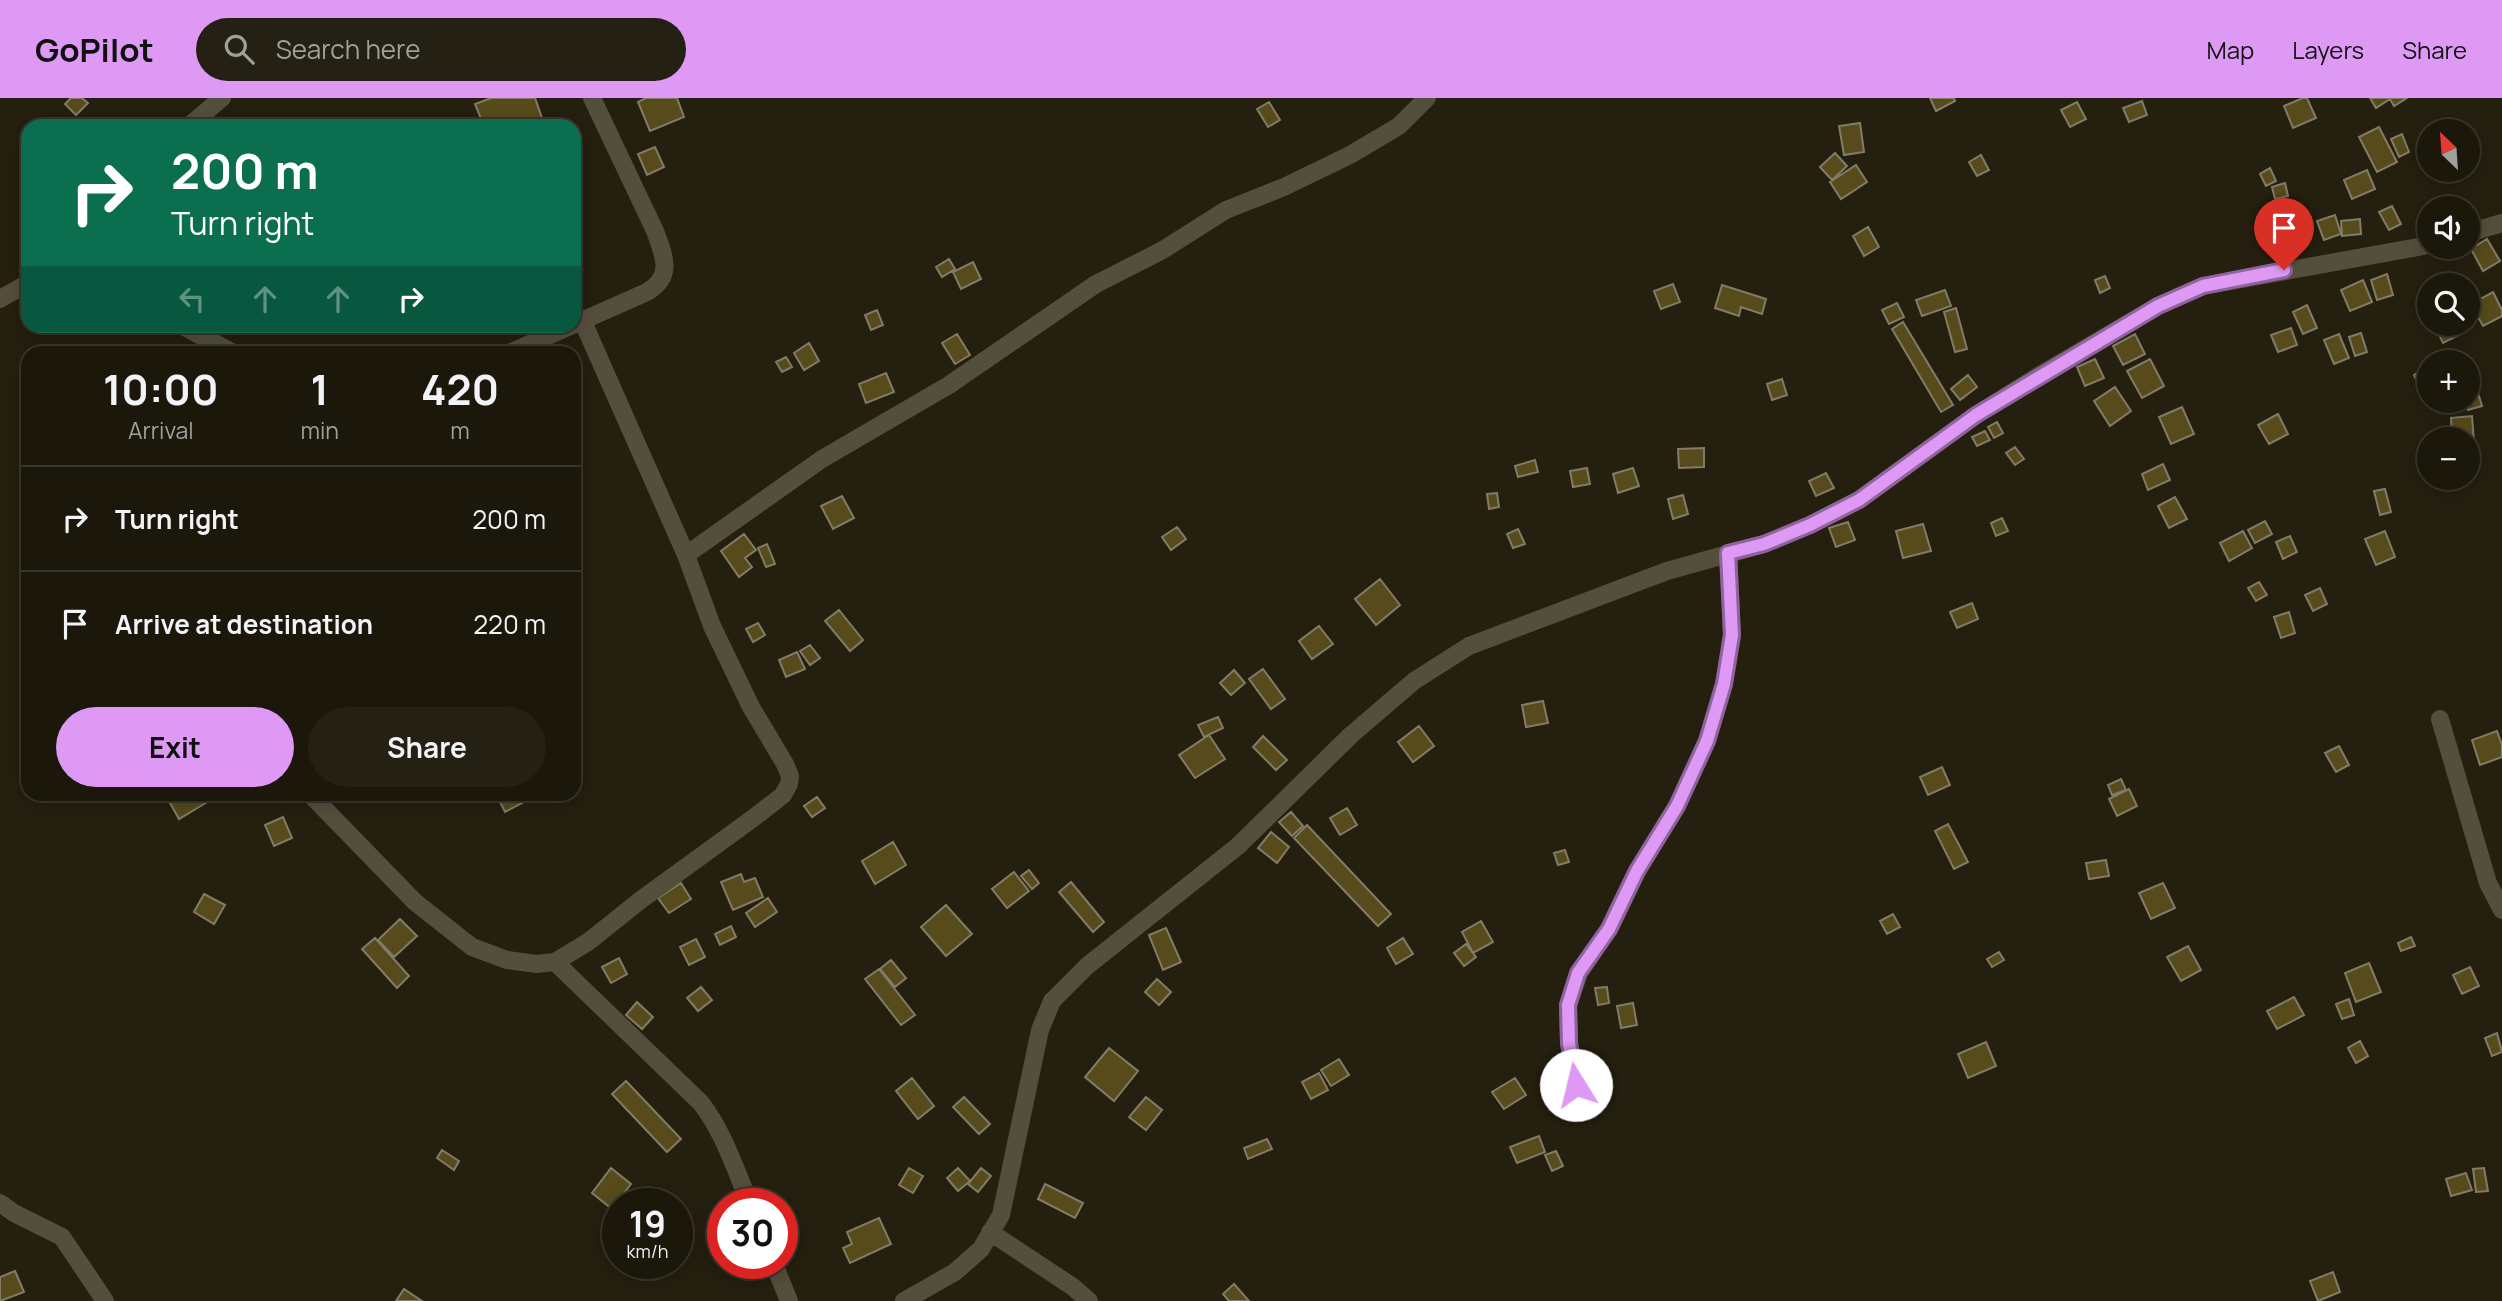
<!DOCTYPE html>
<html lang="en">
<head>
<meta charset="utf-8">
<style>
	body { margin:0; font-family:Manrope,sans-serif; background:#242013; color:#f1f3f6; height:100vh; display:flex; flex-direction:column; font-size:26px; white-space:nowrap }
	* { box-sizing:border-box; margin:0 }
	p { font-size:23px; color:#a09f9c }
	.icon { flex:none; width:38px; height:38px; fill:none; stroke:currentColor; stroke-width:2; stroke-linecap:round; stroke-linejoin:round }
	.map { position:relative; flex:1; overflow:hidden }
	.side { position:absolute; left:21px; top:248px; width:560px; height:455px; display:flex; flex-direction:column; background:#1b170a; border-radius:21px; box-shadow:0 4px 18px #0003,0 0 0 2px #39362b }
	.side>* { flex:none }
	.banner { position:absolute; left:21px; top:21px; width:560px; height:214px; border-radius:21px; box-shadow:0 4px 18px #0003,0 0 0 2px #39362b; background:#0b6e4f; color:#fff; overflow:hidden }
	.needle { width:46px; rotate:335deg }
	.fabs { position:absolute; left:2417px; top:21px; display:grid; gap:14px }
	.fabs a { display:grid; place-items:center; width:63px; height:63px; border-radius:50%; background:#1b170a; box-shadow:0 4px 18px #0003,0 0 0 2px #39362b; font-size:35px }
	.speed { position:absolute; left:602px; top:1090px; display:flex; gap:14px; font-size:35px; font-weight:700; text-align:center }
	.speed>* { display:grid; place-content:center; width:91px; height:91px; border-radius:50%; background:#1b170a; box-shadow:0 4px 18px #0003,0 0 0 2px #39362b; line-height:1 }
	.speed small { font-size:18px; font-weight:400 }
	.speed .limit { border:10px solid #d22; background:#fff; color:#111 }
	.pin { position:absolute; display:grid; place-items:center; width:60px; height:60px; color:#fff; margin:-72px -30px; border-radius:50% 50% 50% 0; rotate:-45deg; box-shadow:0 0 7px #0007 }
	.pin .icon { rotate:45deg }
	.me { position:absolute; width:77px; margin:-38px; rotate:351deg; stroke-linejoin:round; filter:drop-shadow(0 0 5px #0008) }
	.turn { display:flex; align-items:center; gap:24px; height:147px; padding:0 35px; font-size:32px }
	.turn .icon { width:91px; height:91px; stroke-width:2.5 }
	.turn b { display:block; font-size:49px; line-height:60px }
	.lanes { display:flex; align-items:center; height:66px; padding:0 35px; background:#0003; justify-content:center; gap:35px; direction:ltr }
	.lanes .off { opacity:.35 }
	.eta { display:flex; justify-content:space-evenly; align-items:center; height:119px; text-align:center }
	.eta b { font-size:42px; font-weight:700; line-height:49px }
	.primary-button { display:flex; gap:14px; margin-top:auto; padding:14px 35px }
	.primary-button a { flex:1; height:80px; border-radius:42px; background:#dd99f3; color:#111; font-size:28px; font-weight:700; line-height:80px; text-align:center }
	.primary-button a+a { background:#242013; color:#f1f3f6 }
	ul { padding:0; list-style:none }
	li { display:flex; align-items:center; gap:21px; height:105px; padding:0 35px; border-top:2px solid #39362b }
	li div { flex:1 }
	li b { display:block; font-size:26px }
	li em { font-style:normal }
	header { display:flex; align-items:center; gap:42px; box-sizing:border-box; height:98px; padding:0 35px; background:#dd99f3; color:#111 }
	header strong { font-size:33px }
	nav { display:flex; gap:38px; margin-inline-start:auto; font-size:24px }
	.search { width:490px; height:63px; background:#242013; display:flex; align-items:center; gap:18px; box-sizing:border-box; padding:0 24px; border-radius:38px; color:#a09f9c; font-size:26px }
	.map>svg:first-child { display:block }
</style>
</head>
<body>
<header>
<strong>GoPilot</strong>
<div class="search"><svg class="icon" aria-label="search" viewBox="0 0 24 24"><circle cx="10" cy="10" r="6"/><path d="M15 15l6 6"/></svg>Search here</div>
<nav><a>Map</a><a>Layers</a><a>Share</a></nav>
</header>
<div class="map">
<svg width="2502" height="1203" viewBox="0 0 2502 1203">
	<rect width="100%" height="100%" fill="#241f0e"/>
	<path fill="#574b1b" stroke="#817c68" stroke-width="2" d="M 71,0 L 82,0 L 88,5 L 76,17 L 65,6 Z
		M 491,0 L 535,0 L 543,23 L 530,28 L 502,28 L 500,24 L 484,28 L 475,6 Z
		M 646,0 L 677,0 L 684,19 L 650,33 L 638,4 Z
		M 1930,0 L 1954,0 L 1955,3 L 1936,13 Z
		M 2303,0 L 2307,0 L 2316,20 L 2293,30 L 2284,8 Z
		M 2370,0 L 2407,0 L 2394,8 L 2390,1 L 2376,10 Z
		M 2142,3 L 2147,17 L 2129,24 L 2123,10 Z
		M 1269,4 L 1280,22 L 1268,29 L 1257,11 Z
		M 2077,4 L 2086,21 L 2070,29 L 2061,12 Z
		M 1860,25 L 1864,54 L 1844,57 L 1839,28 Z
		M 2379,29 L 2397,64 L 2377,74 L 2359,39 Z
		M 2402,36 L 2409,54 L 2399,59 L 2391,41 Z
		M 655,49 L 664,69 L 647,77 L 638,56 Z
		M 1835,55 L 1847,68 L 1832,82 L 1820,69 Z
		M 1981,57 L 1989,72 L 1977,78 L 1969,64 Z
		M 1856,67 L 1867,84 L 1841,101 L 1830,84 Z
		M 2270,70 L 2276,83 L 2266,88 L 2260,76 Z
		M 2367,72 L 2375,91 L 2352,101 L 2344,82 Z
		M 2285,85 L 2288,98 L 2275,101 L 2272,89 Z
		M 2392,108 L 2401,126 L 2389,132 L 2379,114 Z
		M 2335,117 L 2341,136 L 2324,142 L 2317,123 Z
		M 2360,121 L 2361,136 L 2342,138 L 2341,123 Z
		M 1868,129 L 1879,149 L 1864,158 L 1853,138 Z
		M 2487,141 L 2500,163 L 2483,173 L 2471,151 Z
		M 949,161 L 955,171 L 942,179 L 936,169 Z
		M 973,164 L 981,181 L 961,191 L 953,174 Z
		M 2387,176 L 2393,197 L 2377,202 L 2371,182 Z
		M 2105,178 L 2110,190 L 2100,195 L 2095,182 Z
		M 2363,182 L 2372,204 L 2350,213 L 2341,192 Z
		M 1673,186 L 1680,204 L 1661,211 L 1654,193 Z
		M 1722,187 L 1766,201 L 1762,216 L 1741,209 L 1739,218 L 1715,210 Z
		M 1945,192 L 1951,208 L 1922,218 L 1916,202 Z
		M 2493,194 L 2502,212 L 2502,218 L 2483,228 L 2471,206 Z
		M 1897,205 L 1904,219 L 1889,226 L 1882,212 Z
		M 2307,207 L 2317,230 L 2303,236 L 2293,214 Z
		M 1956,210 L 1967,251 L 1955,254 L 1944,214 Z
		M 877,212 L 883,227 L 871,232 L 865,217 Z
		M 1903,224 L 1953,307 L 1941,314 L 1892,231 Z
		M 2434,226 L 2456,226 L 2461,236 L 2443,245 Z
		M 2291,230 L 2297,247 L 2278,254 L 2271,237 Z
		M 2361,235 L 2367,254 L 2355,258 L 2349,239 Z
		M 957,236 L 970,257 L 955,266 L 942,245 Z
		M 2135,236 L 2145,256 L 2123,267 L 2113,248 Z
		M 2339,236 L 2349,260 L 2334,266 L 2324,242 Z
		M 809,245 L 819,263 L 804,272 L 794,255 Z
		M 786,259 L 792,269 L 782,274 L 776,264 Z
		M 2095,261 L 2104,280 L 2085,288 L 2077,269 Z
		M 2150,261 L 2164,288 L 2142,300 L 2127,273 Z
		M 2429,269 L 2429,283 L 2419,288 L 2414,277 Z
		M 886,275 L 894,294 L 866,305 L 859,286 Z
		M 1968,277 L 1977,289 L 1960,302 L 1951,291 Z
		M 1782,281 L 1787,297 L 1772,302 L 1767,286 Z
		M 2115,289 L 2131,313 L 2110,328 L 2094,303 Z
		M 2479,298 L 2482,308 L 2468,312 L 2465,303 Z
		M 2182,309 L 2194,336 L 2171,346 L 2159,319 Z
		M 2278,316 L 2288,336 L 2269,346 L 2258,327 Z
		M 2472,318 L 2474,345 L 2468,345 L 2468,341 L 2452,341 L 2451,320 Z
		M 1997,324 L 2003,335 L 1994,340 L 1988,329 Z
		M 1985,333 L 1990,342 L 1977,348 L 1972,339 Z
		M 2015,349 L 2024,361 L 2015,367 L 2006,355 Z
		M 1704,350 L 1704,369 L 1679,370 L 1678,351 Z
		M 1535,362 L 1538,374 L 1518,379 L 1515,368 Z
		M 2163,366 L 2170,382 L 2148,392 L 2142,376 Z
		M 1587,370 L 1590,386 L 1573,389 L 1570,373 Z
		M 1633,370 L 1639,388 L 1618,395 L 1613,376 Z
		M 1826,375 L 1834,390 L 1816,398 L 1809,383 Z
		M 2385,391 L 2391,414 L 2380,417 L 2374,393 Z
		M 1497,395 L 1499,409 L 1489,411 L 1487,396 Z
		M 1683,397 L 1688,416 L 1673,421 L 1668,401 Z
		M 842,398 L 854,420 L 833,431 L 821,408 Z
		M 2175,399 L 2187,421 L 2169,430 L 2158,408 Z
		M 2002,420 L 2008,433 L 1996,438 L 1991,425 Z
		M 2265,423 L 2272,436 L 2255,445 L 2248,432 Z
		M 1848,424 L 1855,442 L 1836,449 L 1829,430 Z
		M 1923,426 L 1931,453 L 1903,460 L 1896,433 Z
		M 1177,429 L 1186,441 L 1171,452 L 1162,439 Z
		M 1518,431 L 1525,446 L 1513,450 L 1507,436 Z
		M 2243,433 L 2252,450 L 2229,463 L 2220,445 Z
		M 2385,433 L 2395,459 L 2376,467 L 2365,441 Z
		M 744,436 L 756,452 L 745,460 L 752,469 L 739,479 L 721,453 Z
		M 2290,438 L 2297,454 L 2283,461 L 2276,444 Z
		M 767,446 L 775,466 L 766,469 L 758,450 Z
		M 1380,481 L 1400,507 L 1376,527 L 1355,501 Z
		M 2259,484 L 2267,497 L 2256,503 L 2248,490 Z
		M 2320,490 L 2327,506 L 2313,513 L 2305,497 Z
		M 1972,505 L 1978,521 L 1957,530 L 1950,514 Z
		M 839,512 L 863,542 L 850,553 L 825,523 Z
		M 2289,514 L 2295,535 L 2281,540 L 2274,519 Z
		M 758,525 L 765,537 L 753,544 L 746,531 Z
		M 1319,528 L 1333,546 L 1312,561 L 1299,543 Z
		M 810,547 L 820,560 L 810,567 L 800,553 Z
		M 797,554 L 805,571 L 786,579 L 779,562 Z
		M 1263,571 L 1285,601 L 1271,611 L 1249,581 Z
		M 1234,572 L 1245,585 L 1231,597 L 1220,585 Z
		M 1543,603 L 1548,625 L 1526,629 L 1522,607 Z
		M 1218,619 L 1223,630 L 1204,639 L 1198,627 Z
		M 1419,628 L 1434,648 L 1413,664 L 1398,644 Z
		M 2497,633 L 2502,647 L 2502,659 L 2480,667 L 2472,642 Z
		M 1209,637 L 1225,661 L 1195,680 L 1179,657 Z
		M 1263,638 L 1287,662 L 1276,672 L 1253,649 Z
		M 2339,648 L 2349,667 L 2336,674 L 2325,655 Z
		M 1942,669 L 1950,687 L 1928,697 L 1920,679 Z
		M 2121,681 L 2126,692 L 2112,697 L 2108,687 Z
		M 2129,691 L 2137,708 L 2117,718 L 2109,701 Z
		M 165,696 L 205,696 L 209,703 L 179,721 Z
		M 496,696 L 518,696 L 522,705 L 505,714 Z
		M 817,699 L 825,710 L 812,719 L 804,708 Z
		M 1347,710 L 1357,727 L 1340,737 L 1330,720 Z
		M 1291,714 L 1303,728 L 1292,738 L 1279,724 Z
		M 283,719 L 292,740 L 274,748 L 265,727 Z
		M 1948,726 L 1968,764 L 1954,771 L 1935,733 Z
		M 1307,727 L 1391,816 L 1378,828 L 1294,740 Z
		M 1271,734 L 1289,749 L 1277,765 L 1258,750 Z
		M 893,744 L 906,767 L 875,786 L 862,763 Z
		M 1565,752 L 1569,764 L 1558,767 L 1554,755 Z
		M 2106,762 L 2109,778 L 2089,781 L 2086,765 Z
		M 1029,772 L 1039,785 L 1032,791 L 1021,778 Z
		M 1014,774 L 1029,793 L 1007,810 L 992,791 Z
		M 741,776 L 744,784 L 755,780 L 763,799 L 733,812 L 721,784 Z
		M 1071,784 L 1104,824 L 1093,834 L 1059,794 Z
		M 681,785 L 691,801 L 669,815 L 658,800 Z
		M 2163,785 L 2175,810 L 2151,821 L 2139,795 Z
		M 204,796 L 225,807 L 214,826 L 194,814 Z
		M 768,800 L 777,814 L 755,829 L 746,815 Z
		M 946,807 L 972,836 L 946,858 L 921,829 Z
		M 1893,816 L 1900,829 L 1887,836 L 1880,823 Z
		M 400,821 L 417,838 L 394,859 L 378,842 Z
		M 1481,823 L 1493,844 L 1473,855 L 1462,834 Z
		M 731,828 L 736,839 L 720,847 L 715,836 Z
		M 1166,830 L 1181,864 L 1163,872 L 1149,837 Z
		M 2411,839 L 2415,848 L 2401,853 L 2398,845 Z
		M 375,840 L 409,878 L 397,890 L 362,851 Z
		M 1403,840 L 1413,856 L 1396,866 L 1387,850 Z
		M 696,841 L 705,859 L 689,867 L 680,849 Z
		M 1466,846 L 1476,859 L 1464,868 L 1454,855 Z
		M 2188,848 L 2201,872 L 2181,883 L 2167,859 Z
		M 1999,854 L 2004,862 L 1992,869 L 1987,861 Z
		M 619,860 L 627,876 L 611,885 L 602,869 Z
		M 891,862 L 906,880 L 895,889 L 880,871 Z
		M 2369,865 L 2381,894 L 2356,904 L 2345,875 Z
		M 2470,869 L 2479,888 L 2462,896 L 2453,877 Z
		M 879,871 L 915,917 L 901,927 L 865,881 Z
		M 1157,881 L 1171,894 L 1159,907 L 1145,894 Z
		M 701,889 L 712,902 L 698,913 L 687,900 Z
		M 1607,889 L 1609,905 L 1598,907 L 1595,890 Z
		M 2294,899 L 2304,917 L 2277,931 L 2267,913 Z
		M 2349,901 L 2354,917 L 2342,921 L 2336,906 Z
		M 637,904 L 653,919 L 642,931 L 626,917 Z
		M 1633,905 L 1637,927 L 1621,930 L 1617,908 Z
		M 2497,935 L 2502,954 L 2492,958 L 2485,940 Z
		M 2360,943 L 2368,958 L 2356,965 L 2348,950 Z
		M 1986,944 L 1996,968 L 1968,980 L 1958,956 Z
		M 1109,950 L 1138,973 L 1114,1003 L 1085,979 Z
		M 1339,961 L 1349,977 L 1331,988 L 1321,972 Z
		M 1319,975 L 1328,992 L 1311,1001 L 1302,984 Z
		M 912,980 L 934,1008 L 918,1021 L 896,993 Z
		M 1515,980 L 1526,997 L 1504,1011 L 1492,994 Z
		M 626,983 L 681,1041 L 667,1054 L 612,996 Z
		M 964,999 L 990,1026 L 979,1036 L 953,1009 Z
		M 1146,999 L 1162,1012 L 1146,1032 L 1129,1019 Z
		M 1539,1038 L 1545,1054 L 1517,1065 L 1510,1049 Z
		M 1267,1041 L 1272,1051 L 1248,1061 L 1244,1050 Z
		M 442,1052 L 459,1063 L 454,1072 L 437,1060 Z
		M 1556,1053 L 1563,1068 L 1552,1073 L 1545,1057 Z
		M 611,1070 L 631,1086 L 612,1111 L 592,1095 Z
		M 909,1070 L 923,1078 L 913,1095 L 899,1087 Z
		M 958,1070 L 970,1083 L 958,1093 L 947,1080 Z
		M 981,1070 L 991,1078 L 978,1094 L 968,1086 Z
		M 2484,1070 L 2488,1093 L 2476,1094 L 2473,1071 Z
		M 2466,1075 L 2472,1092 L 2451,1098 L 2446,1081 Z
		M 1045,1086 L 1083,1105 L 1075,1120 L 1038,1101 Z
		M 879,1120 L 891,1146 L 850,1165 L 843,1150 L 852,1146 L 847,1134 Z
		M 15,1173 L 24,1194 L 0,1203 L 0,1179 Z
		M 2333,1174 L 2340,1194 L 2318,1203 L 2310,1183 Z
		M 1234,1186 L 1249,1203 L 1229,1203 L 1223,1196 Z
		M 404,1191 L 422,1203 L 396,1203 Z"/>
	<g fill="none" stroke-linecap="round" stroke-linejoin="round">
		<path stroke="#544f3c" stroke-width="18" d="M 189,28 L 222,0
			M 2468,135 L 2502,125
			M 0,201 L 28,185
			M 183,228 L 235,256
			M 507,256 L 647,194 C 674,178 664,158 655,133 L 592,0
			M 686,457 L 822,361 L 949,287 L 1096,186 L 1161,153 L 1226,112 L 1284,89 L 1350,57 L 1399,28 L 1427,0
			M 2440,621 L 2488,785 L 2502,812
			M 310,696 L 415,804 L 472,849 L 507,862 L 537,866 L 555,864 L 588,844 L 642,801 L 752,721 L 783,697 L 789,686 L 790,678 L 785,666 L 751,609 L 712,528 L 686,457 L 583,224
			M 555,864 L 701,1005 C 724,1035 735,1071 750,1106
			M 1576,987 L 1569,945 L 1568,907 L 1579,875 L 1609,831 L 1637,773 L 1677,708 L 1707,643 L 1724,586 L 1732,537 L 1728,455
			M 0,1105 L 14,1115 L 62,1139 L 105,1203
			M 990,1134 L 1073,1189 L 1089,1203
			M 774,1166 L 789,1203
			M 904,1203 L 955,1174 L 981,1151 L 1001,1117 L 1040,932 L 1052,903 L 1087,868 L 1238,748 L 1351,637 L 1414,583 L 1469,548 L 1667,473 L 1764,446 L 1810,427 L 1859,402 L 1976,317 L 2035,280 L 2158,208 L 2203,188 L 2429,147"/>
	</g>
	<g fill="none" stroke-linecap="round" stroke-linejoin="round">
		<defs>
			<path id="route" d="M 1576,987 L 1569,945 L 1568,907 L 1578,875 L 1609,831 L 1637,773 L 1677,708 L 1707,643 L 1724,586 L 1732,537 L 1728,455 L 1764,446 L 1810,427 L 1859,402 L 1976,317 L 2158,208 L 2203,188 L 2284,172"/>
		</defs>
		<use href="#route" stroke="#90639e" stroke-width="18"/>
		<use href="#route" stroke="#dd99f3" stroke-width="12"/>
	</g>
</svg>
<div class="fabs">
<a><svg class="needle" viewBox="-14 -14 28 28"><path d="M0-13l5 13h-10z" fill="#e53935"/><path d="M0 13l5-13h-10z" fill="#a09f9c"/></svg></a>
<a><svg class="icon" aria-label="sound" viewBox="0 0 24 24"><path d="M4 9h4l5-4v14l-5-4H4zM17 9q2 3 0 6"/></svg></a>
<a><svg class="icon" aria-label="search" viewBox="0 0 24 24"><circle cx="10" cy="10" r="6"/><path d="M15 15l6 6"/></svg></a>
<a>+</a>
<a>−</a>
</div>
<div class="speed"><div>19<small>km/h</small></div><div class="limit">30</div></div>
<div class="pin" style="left:2284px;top:172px;background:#d93025"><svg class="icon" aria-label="arrive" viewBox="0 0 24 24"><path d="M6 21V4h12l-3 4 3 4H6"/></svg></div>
<svg class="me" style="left:1576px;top:987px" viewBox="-20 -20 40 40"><circle r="19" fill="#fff"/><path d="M0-13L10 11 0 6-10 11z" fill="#dd99f3"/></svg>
<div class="banner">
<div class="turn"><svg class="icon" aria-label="right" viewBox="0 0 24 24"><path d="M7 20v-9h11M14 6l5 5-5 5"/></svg><div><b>200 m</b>Turn right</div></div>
<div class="lanes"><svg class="icon off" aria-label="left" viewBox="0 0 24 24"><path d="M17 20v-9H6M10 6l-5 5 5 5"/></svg><svg class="icon off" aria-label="ahead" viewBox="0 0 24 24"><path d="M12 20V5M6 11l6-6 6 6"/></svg><svg class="icon off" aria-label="ahead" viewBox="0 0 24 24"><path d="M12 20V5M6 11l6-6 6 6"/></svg><svg class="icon" aria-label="right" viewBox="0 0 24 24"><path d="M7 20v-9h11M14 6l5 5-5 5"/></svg></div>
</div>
<section class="side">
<div class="eta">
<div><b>10:00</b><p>Arrival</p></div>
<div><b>1</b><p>min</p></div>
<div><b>420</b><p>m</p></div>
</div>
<ul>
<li><svg class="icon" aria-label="right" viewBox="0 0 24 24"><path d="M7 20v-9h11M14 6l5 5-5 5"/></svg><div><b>Turn right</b></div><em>200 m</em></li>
<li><svg class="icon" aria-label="arrive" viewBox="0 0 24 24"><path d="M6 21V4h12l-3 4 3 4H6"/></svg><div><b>Arrive at destination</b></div><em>220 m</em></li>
</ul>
<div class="primary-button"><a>Exit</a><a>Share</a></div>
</section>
</div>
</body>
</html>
